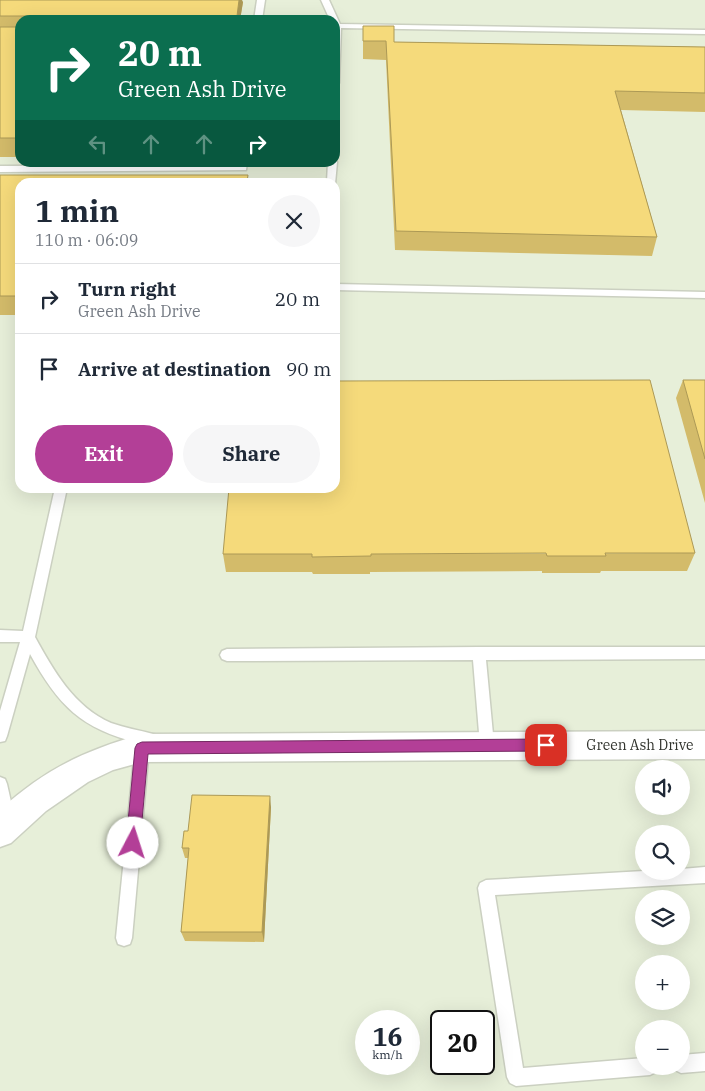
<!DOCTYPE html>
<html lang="en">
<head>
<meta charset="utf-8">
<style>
	body { margin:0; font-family:"IBM Plex Serif",serif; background:#f6f6f7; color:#1f2937; height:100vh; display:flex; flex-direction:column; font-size:19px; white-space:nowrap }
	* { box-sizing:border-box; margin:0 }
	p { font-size:16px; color:#747a83 }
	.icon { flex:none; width:28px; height:28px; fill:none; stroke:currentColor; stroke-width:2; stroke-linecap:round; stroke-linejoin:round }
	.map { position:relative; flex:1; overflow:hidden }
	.sheet { position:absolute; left:15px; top:178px; width:325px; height:315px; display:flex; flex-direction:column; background:#fff; border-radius:15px; box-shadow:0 5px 20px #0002 }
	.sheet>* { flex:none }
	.guide { position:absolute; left:15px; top:15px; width:325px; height:152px; border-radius:15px; box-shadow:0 5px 20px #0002; background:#0b6e4f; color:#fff; overflow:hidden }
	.buttons { position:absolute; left:635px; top:760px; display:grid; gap:10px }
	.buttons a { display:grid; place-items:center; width:55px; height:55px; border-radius:50%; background:#fff; box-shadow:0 5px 20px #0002; font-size:25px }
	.speed { position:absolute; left:355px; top:1010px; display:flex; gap:10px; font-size:25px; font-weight:700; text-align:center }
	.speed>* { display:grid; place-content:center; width:65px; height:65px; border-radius:50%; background:#fff; box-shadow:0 5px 20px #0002; line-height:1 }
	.speed small { font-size:12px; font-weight:400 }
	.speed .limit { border:2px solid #111; border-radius:8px; background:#fff; color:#111 }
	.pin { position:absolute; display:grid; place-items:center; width:42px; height:42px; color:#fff; margin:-21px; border-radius:10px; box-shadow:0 2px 8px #0006 }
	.me { position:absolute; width:55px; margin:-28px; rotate:5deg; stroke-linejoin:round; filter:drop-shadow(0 0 4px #0008) }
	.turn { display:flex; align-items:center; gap:18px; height:105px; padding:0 20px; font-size:22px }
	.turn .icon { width:65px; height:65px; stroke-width:2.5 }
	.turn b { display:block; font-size:35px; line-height:42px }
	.lanes { display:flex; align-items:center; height:48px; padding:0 20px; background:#0003; justify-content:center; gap:25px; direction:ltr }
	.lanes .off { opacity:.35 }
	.round { display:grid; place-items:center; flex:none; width:52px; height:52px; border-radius:26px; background:#f6f6f7 }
	.head { display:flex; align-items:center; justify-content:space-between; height:85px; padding:0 20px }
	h1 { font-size:30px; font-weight:800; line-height:38px }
	.button { display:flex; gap:10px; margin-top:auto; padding:10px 20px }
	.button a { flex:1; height:58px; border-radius:30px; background:#b33f97; color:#fff; font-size:20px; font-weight:800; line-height:58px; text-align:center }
	.button a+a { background:#f6f6f7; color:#1f2937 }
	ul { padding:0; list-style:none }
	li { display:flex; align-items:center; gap:15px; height:70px; padding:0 20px; border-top:1px solid #e0e1e3 }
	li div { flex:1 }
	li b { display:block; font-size:19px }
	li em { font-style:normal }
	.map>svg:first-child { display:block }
</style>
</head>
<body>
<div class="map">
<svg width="705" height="1091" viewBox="0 0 705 1091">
	<rect width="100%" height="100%" fill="#f5fbeb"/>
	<path fill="#e7efd9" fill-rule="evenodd" d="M 0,0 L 705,0 L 705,1091 L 0,1091 ZM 20,20 L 335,20 L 335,162 L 20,162 ZM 20,182 L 335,182 L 335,488 L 20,488 ZM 644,769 L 681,769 L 681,806 L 644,806 ZM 644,834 L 681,834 L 681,871 L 644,871 ZM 644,899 L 681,899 L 681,936 L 644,936 ZM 644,964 L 681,964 L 681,1001 L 644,1001 ZM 366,1021 L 409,1021 L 409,1064 L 366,1064 ZM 441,1021 L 484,1021 L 484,1064 L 441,1064 ZM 644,1029 L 681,1029 L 681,1066 L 644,1066 Z"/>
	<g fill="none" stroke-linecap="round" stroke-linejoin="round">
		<defs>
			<path id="lane" d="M 257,0 L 265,0 L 262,20 L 254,20 Z
				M 321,0 L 329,0 L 340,24 L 705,30 L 705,34 L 341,28 L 339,83 L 335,85 L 335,20 L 330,20 Z
				M 335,160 L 337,162 L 335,184 L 327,182 L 328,162 L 335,162 Z
				M 239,162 L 247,162 L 246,170 L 0,172 L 0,166 L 238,165 Z
				M 335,284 L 705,292 L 705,298 L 335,290 Z
				M 55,488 L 67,488 L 35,637 C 53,670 74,707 111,723 C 125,728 139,730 153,734 L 158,735 L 160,740 L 158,745 L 153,746 L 148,745 L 149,748 L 132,938 L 130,944 L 124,946 L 118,944 L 116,938 L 135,748 L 139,743 C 81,729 58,705 30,654 L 7,736 L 5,741 L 0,742 L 0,711 L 20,642 L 0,642 L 0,630 L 23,631 Z
				M 479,647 L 705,647 L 705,659 L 486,660 L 494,745 L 492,750 L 487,751 L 482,750 L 480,745 L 473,660 L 227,661 L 222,659 L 220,655 L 222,651 L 227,649 Z
				M 0,777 L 5,779 L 7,784 L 16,824 L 13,829 L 8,831 L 3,829 L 0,822 Z
				M 705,867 L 705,883 L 495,895 L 523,1068 L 644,1058 L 644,1066 L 659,1066 L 656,1072 L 650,1075 L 516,1086 L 510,1083 L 507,1077 L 478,888 L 480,883 L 486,880 L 644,871 L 681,871 L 681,869 Z
				M 705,1053 L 705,1071 L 681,1073 L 675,1070 L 673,1066 L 681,1066 L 681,1055 Z"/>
			<path id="street" d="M 705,731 L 705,759 L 142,762 L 113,770 L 88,782 L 46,811 L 11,843 L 0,847 L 0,810 C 45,769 84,751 142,734 Z"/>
		</defs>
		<use href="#lane" stroke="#cbd0c1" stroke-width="3"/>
		<use href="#street" stroke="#cbd0c1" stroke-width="3"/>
		<use href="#lane" fill="#fff" fill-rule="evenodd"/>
		<use href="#street" fill="#fff" fill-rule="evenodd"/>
	</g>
	<path fill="#d3bb6a" d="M 0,0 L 243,2 L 240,20 L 20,20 L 20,157 L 0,157 Z
		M 363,26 L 394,42 L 705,47 L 705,112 L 621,110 L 657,237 L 652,256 L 395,250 L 386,60 L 363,59 Z
		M 0,175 L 20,182 L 20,315 L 0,315 Z
		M 683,380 L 705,380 L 705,503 L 676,398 Z
		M 695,553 L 687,571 L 601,571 L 600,573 L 542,573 L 542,571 L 370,572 L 370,574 L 313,574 L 312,572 L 226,572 L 223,554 Z
		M 271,807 L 264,942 L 185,941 L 181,932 L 188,858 L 185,858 L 182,848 L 188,831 Z"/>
	<path fill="#ac9956" d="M 239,0 L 242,0 L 243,2 L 240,20 L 238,20 L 237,16 Z
		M 270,796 L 271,807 L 264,942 L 262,932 Z"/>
	<path fill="#f5da7b" stroke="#ac9956" d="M 0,0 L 239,0 L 237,16 L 0,16 Z
		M 363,26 L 394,26 L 394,42 L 705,47 L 705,93 L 615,91 L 657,237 L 396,231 L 386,41 L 363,41 Z
		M 0,27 L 20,27 L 20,138 L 0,138 Z
		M 0,175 L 248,175 L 247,182 L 20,182 L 20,296 L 0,296 Z
		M 650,380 L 695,553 L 605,553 L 606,556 L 547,556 L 546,553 L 371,554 L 371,556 L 312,557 L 312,554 L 223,554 L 229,488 L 335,488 L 335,381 Z
		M 683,380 L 705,380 L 705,459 Z
		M 192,795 L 270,796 L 262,932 L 181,932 L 189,848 L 182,848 L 184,831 L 188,831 Z"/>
	<path fill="#b33f97" stroke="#742962" d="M 546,739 L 551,741 L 553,745 L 551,749 L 546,751 L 148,754 L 140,843 L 138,848 L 133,850 L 128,848 L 126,843 L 135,748 L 137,744 L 142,742 Z"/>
	<g text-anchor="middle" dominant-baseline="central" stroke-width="4.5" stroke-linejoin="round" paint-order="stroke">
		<g font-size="14" fill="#31332d" stroke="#fff">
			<text x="640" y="745">Green Ash Drive</text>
		</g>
	</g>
</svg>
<div class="buttons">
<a><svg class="icon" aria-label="sound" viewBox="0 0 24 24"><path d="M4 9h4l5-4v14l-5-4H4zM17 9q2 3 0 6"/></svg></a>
<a><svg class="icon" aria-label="search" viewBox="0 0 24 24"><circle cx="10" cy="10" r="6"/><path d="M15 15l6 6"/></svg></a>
<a><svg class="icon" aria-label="layers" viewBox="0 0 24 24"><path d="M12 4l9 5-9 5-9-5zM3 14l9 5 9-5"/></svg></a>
<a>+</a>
<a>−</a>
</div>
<div class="speed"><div>16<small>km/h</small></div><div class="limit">20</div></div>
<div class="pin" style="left:546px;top:745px;background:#d93025"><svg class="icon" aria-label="arrive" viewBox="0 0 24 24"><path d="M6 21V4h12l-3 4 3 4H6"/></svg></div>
<svg class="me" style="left:133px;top:843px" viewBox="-20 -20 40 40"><circle r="19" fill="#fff"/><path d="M0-13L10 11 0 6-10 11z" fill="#b33f97"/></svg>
<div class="guide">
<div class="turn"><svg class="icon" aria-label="right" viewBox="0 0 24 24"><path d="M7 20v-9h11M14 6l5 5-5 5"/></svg><div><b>20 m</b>Green Ash Drive</div></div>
<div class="lanes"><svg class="icon off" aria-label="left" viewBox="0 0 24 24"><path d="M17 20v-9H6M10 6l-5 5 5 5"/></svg><svg class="icon off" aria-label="ahead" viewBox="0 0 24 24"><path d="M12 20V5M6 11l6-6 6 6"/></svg><svg class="icon off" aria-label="ahead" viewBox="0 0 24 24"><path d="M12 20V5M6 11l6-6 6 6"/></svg><svg class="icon" aria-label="right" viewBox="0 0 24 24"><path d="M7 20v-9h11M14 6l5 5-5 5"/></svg></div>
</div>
<section class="sheet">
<div class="head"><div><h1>1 min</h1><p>110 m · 06:09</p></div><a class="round"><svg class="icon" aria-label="close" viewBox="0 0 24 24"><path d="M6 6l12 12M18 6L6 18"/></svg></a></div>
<ul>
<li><svg class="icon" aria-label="right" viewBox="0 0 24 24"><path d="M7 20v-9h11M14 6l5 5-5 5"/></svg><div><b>Turn right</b><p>Green Ash Drive</p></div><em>20 m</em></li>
<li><svg class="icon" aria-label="arrive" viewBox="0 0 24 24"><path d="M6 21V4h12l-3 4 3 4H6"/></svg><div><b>Arrive at destination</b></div><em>90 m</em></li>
</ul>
<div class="button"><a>Exit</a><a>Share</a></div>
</section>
</div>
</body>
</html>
